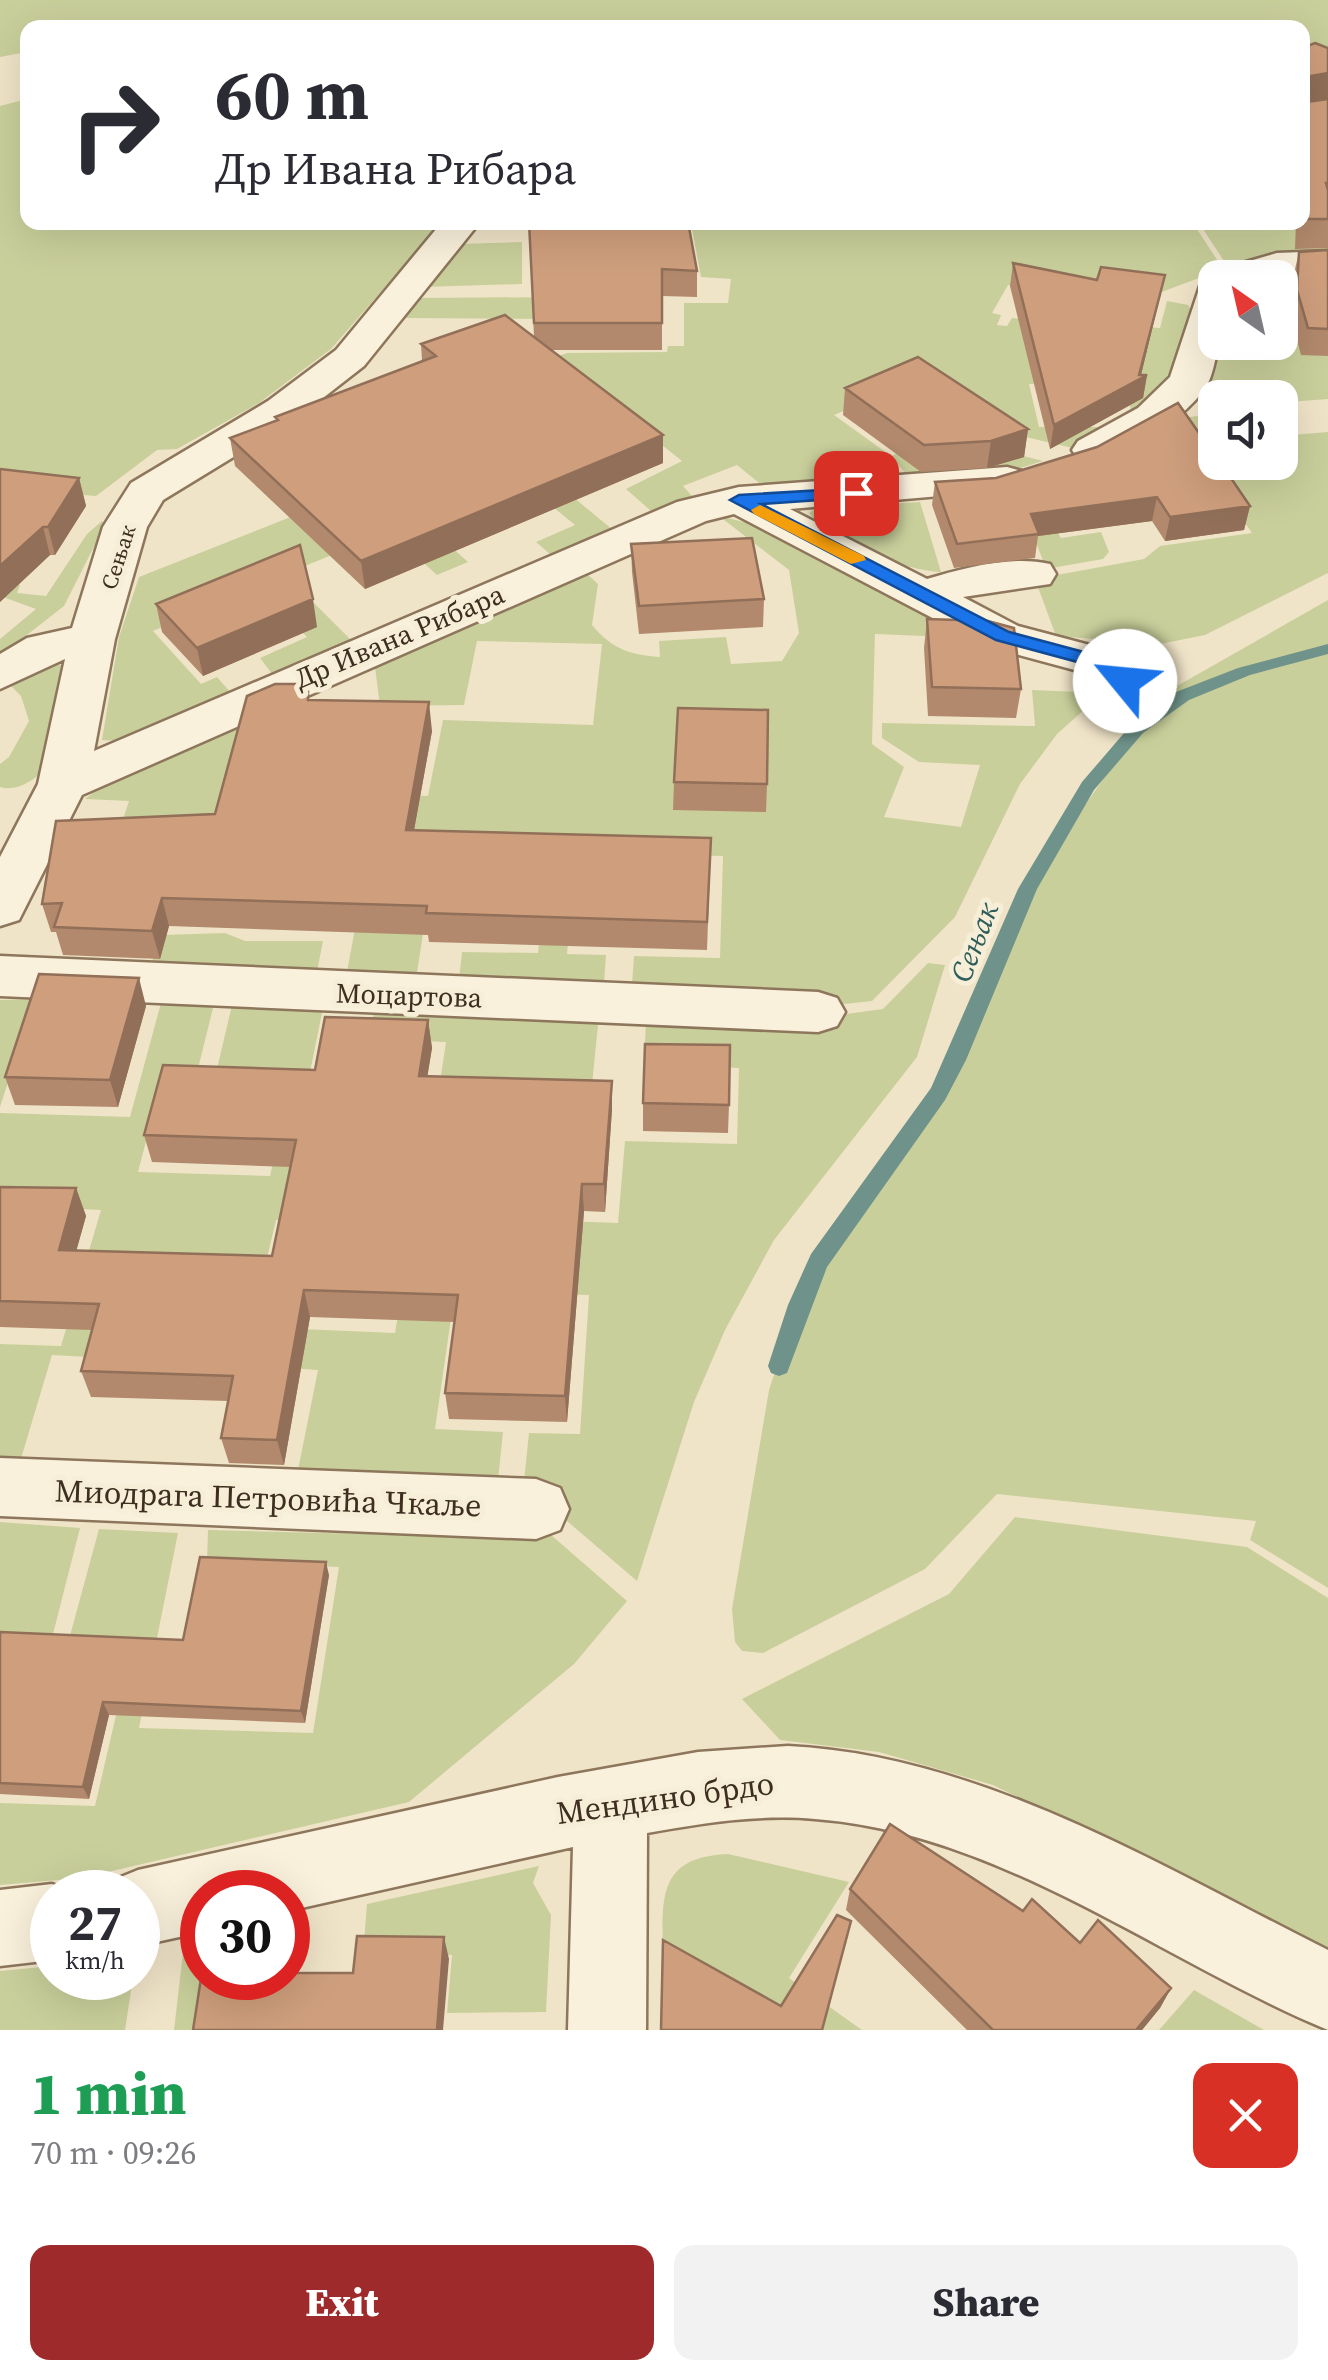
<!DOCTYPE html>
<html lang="en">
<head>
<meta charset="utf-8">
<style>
	body { margin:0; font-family:"Source Serif 4",serif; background:#f2f2f3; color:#2b2b33; height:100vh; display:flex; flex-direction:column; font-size:38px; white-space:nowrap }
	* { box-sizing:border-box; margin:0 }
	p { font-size:32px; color:#7c7c81 }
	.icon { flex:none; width:55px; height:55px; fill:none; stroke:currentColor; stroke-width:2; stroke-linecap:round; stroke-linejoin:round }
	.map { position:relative; height:2030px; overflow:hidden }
	.panel { display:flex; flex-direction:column; background:#fff; flex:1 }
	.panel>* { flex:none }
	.hud { position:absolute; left:20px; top:20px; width:1290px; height:210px; border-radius:20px; box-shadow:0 10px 40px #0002; background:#fff; color:#2b2b33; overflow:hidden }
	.needle { width:65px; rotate:326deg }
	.tools { position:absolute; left:1198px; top:260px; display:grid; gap:20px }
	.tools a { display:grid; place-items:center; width:100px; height:100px; border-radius:20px; background:#fff; box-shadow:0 10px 40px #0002; font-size:50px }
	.speed { position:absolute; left:30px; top:1870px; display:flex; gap:20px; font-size:50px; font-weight:700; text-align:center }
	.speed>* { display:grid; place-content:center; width:130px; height:130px; border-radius:50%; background:#fff; box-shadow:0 10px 40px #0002; line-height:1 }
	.speed small { font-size:25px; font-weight:400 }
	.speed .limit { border:15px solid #d22; background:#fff; color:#111 }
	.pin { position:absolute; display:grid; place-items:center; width:85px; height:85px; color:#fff; margin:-42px; border-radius:20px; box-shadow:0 5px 15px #0006 }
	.me { position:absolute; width:110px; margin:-55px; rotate:298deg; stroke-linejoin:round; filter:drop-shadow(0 0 8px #0008) }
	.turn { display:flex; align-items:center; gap:35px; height:210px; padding:0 30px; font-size:45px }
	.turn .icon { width:130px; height:130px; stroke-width:2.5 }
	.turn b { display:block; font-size:70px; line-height:85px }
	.round { display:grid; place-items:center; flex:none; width:105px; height:105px; border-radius:20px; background:#f2f2f3 }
	.head { display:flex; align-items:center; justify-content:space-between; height:170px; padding:0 30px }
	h1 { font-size:60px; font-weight:800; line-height:75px; color:#1e9e55 }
	.primary-button { display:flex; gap:20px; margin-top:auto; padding:20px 30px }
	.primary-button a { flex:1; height:115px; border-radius:20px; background:#9e2a2b; color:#fff; font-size:40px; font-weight:800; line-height:115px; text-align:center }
	.primary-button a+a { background:#f2f2f3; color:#2b2b33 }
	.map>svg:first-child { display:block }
</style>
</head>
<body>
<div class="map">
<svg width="1328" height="2030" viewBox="0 0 1328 2030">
	<rect width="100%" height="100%" fill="#f0e4c8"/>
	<path fill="#c9cf9b" d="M 0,0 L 1328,0 L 1328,77 L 1303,71 L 1302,28 L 28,28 L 27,52 L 0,57 Z
		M 27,99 L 28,222 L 441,223 L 331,349 L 259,403 L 177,449 L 157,450 L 96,496 L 0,488 L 0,106 Z
		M 691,223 L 1193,223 L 1223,269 L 1159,293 L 1059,294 L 1008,285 L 992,313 L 1001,315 L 997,325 L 1007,326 L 1012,318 L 1160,328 L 1167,301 L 1188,305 L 1192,311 L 1181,378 L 1132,413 L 1123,383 L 1029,384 L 1039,427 L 1123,427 L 1077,449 L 992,429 L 1004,451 L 1043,461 L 1004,473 L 973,416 L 918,379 L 834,415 L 891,456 L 955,428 L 983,477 L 911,480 L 897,463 L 868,466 L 882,483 L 764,487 L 737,465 L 683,486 L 692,496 L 651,511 L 626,489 L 682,461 L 628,418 L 527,459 L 613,530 L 552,556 L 536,542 L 575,525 L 519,479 L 421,520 L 468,562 L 437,575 L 389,532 L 285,574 L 353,642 L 273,675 L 260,658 L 307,637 L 258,588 L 153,631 L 201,684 L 217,677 L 231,693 L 118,741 L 102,740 L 119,637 L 139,577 L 384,480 L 539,363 L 567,353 L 667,352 L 668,346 L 684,346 L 684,303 L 728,303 L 731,279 L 701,277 Z
		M 1199,223 L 1328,223 L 1328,257 L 1228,267 Z
		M 522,242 L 522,284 L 423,287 L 459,244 Z
		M 568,297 L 566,319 L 404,318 L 413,298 Z
		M 1280,322 L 1287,327 L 1328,328 L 1328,399 L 1289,402 L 1278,386 L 1196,391 L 1215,342 L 1280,342 Z
		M 1198,416 L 1215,441 L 1215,462 L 1280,462 L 1280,436 L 1328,432 L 1328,573 L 1205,635 L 1160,644 L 1056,636 L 1035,579 L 1144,559 L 1160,546 L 1252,533 L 1172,419 Z
		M 1033,494 L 1061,538 L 1101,532 L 1109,552 L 1103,559 L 1046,569 L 1019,496 Z
		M 920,502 L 941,572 C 905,571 833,542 809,513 L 817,508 Z
		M 719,516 L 765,527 L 974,638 L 875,634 L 872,744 L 904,767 L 884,817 L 961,827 L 980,765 L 919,762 L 882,738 L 882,723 L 1035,726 L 1032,690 L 1103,693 L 1057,734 L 1020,784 L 955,917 L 872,1001 L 826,1006 L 632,984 L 634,956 L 720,958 L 723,856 L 577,853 L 567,954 L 606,955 L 604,983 L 459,980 L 462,952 L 538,953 L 548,853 L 436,850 L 416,979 L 346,977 L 371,843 L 120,828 L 129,801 L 85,799 L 98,789 L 246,724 L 338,792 L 428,796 L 443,720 L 593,725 L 602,644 L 477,641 L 464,705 L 380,706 L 375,667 L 586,573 L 598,584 L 592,625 C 612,649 630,655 660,657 L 659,641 L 726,637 L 731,664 L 782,661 L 799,633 L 789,570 Z
		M 102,521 L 105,525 L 64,606 L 0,656 L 0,639 L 36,609 L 0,596 L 0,582 L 20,585 L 17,593 L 46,596 L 87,534 Z
		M 1328,600 L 1328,1588 L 1250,1540 L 1256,1521 L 997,1494 L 925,1569 L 763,1653 L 742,1651 L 735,1642 L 732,1609 L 769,1390 L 793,1317 L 820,1263 L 928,1111 L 955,1062 L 1000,945 L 1071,825 L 1163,694 Z
		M 46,663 L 59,663 L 66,672 L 46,768 C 35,780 17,792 0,787 L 0,764 L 9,757 L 29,721 L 21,696 L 9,684 Z
		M 225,933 L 245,941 L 323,941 L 316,977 L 149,969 L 162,935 Z
		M 928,963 L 945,965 L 917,1057 L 774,1240 L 725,1330 L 694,1402 L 637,1581 L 546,1503 L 523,1491 L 529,1433 L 580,1434 L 589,1295 L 455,1291 L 435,1429 L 503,1432 L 497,1490 L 296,1480 L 318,1370 L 243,1365 L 252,1327 L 395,1333 L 413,1225 L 276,1220 L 263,1275 L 88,1357 L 52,1355 L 20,1462 L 0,1461 L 0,1344 L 61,1346 L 101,1210 L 0,1205 L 0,1113 L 130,1117 L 161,1003 L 214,1004 L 194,1085 L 161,1084 L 138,1172 L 270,1176 L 289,1089 L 213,1086 L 232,1005 L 323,1008 L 294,1151 L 429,1156 L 446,1042 L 368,1039 L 375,1008 L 599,1015 L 591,1095 L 480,1218 L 618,1223 L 625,1141 L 737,1144 L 739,1068 L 644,1064 L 646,1020 L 824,1017 L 883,1009 Z
		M 35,999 L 0,1107 L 0,1000 Z
		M 1015,1517 L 1247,1547 L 1328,1598 L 1328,1948 L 993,1785 L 879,1752 L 780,1740 L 742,1699 L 949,1594 Z
		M 0,1522 L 80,1528 L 51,1642 L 0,1639 Z
		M 543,1528 L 627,1601 L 574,1664 L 409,1802 L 82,1878 L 0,1885 L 0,1803 L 95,1806 L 132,1646 L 68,1643 L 99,1529 L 178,1533 L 139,1728 L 313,1733 L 339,1567 L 207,1562 L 208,1530 L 532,1538 Z
		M 728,1854 L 849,1882 L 789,1978 L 862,2030 L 797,2030 L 663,1955 C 662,1897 658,1857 728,1854 Z
		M 539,1866 L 533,1883 L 551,1915 L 546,2012 L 447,2013 L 452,1955 L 363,1954 L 367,1904 Z
		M 202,1949 L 202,2030 L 174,2030 L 183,1953 Z
		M 52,1966 L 52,1978 L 133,1978 L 125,2030 L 0,2030 L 0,1971 Z
		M 1194,1990 L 1264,2030 L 1159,2030 Z"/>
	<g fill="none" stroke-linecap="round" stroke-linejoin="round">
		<path fill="#6f938a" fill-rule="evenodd" d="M 1328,644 L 1328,654 L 1250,675 L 1189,700 L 1143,733 L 1094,790 L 1037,889 L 966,1060 L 945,1100 L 827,1267 L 787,1373 L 779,1376 L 771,1373 L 768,1366 L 788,1305 L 811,1254 L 931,1088 L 1018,889 L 1082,782 L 1131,725 L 1176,692 L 1238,668 Z"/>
		<defs>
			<path id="minor" d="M 442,222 L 480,222 L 364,366 L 296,419 L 163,500 L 147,527 L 115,639 L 94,751 L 677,502 L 739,487 L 1007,467 L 1022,471 L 1028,480 L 1022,489 L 790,509 L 927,579 C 964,568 1011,555 1050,564 L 1056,574 L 1050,584 L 963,597 L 1018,626 L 1116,652 L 1149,681 L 1132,712 L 1115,716 L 1098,712 L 1091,701 L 1099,685 L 1082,672 L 986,646 L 734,514 L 706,521 L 82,795 L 19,920 L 0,926 L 0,857 L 38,784 L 65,659 L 0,689 L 0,654 L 27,638 L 72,628 L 103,527 L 131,483 L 268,401 L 336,350 Z
				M 1328,251 L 1328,273 L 1215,278 L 1215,342 L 1219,342 C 1216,355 1214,370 1209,381 C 1193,415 1114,468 1078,459 L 1072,450 L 1078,441 L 1138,408 L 1170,377 L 1202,280 L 1213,277 L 1218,270 L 1277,253 Z
				M 0,956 L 818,992 L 837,998 L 845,1012 L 837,1026 L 818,1032 L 0,996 Z
				M 0,1458 L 536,1479 L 560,1488 L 569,1509 L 560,1530 L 536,1539 L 0,1516 Z
				M 788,1746 C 980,1755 1160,1866 1328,1950 L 1328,2030 C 1160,1960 1002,1833 815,1819 C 758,1814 703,1823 647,1833 L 646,2030 L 568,2030 L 573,1847 L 288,1911 L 288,1892 L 202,1892 L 202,1932 L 138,1946 L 138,1892 L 107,1892 L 111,1881 L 138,1870 L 558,1777 L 698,1752 Z
				M 52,1884 L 73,1892 L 52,1892 L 52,1960 L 0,1966 L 0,1890 Z"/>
		</defs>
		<use href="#minor" stroke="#8d765c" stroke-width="5"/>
		<use href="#minor" fill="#faf1dc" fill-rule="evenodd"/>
	</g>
	<path fill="#b2896c" d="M 1302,48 L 1328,48 L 1328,248 L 1295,249 L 1296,222 L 1302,222 Z
		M 529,222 L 697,271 L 697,297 L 662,296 L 662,350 L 552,350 L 663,463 L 365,589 L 235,466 L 230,438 L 276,421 L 275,417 L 422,361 L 421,344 L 534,337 Z
		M 1328,250 L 1328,356 L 1301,355 L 1291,317 L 1293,278 L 1299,252 Z
		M 1013,263 L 1097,280 L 1165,275 L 1141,375 L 1147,375 L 1143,398 L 1050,449 L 1010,286 Z
		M 845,388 L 1028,429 L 1024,457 L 987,468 L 921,472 L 843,415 Z
		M 0,469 L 79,478 L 86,506 L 55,555 L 50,555 L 0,602 Z
		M 996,478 L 1250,506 L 1244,530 L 1165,541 L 1152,521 L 1038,536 L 1035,558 L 954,568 L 932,505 L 935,482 Z
		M 631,544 L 764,599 L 763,627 L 639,634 L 632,572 Z
		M 156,604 L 317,627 L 203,676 L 162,632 Z
		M 927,619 L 1021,689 L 1016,718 L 928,716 L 924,648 Z
		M 310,700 L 432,731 L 414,830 L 711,838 L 707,950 L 429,942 L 428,935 L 169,926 L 160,959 L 63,955 L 56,932 L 51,932 L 42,904 L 215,814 Z
		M 674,782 L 767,784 L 766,812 L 673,810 Z
		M 146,1006 L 118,1107 L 15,1105 L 5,1077 Z
		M 428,1020 L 432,1048 L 427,1076 L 612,1081 L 612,1109 L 605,1212 L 584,1211 L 567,1422 L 449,1419 L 445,1393 L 454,1322 L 310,1317 L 284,1465 L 229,1463 L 221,1438 L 228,1401 L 91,1397 L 81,1371 L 92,1330 L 0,1327 L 0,1187 L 76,1188 L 86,1216 L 76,1251 L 272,1256 L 291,1167 L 152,1162 L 144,1135 L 315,1070 Z
		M 643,1103 L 729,1105 L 728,1133 L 643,1131 Z
		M 329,1575 L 305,1723 L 109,1715 L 89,1799 L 0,1794 L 0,1632 L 183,1640 Z
		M 850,1889 L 1023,1911 L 1080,1943 L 1171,1988 L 1160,2008 L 1142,2030 L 967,2030 L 846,1910 Z"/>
	<path fill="#916f58" d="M 1328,73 L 1328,101 L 1302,105 L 1305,77 Z
		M 1165,275 L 1140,379 L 1147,375 L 1143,398 L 1050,449 L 1054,425 Z
		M 1028,429 L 1024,457 L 987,468 L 991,441 Z
		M 663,435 L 663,463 L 365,589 L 361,561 Z
		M 79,478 L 86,506 L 55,555 L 48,527 Z
		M 1157,497 L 1152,521 L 1038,536 L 1031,514 Z
		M 1250,506 L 1244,530 L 1165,541 L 1170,517 Z
		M 43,527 L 50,555 L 0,602 L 0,566 Z
		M 313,599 L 317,627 L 203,676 L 197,648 Z
		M 429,702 L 432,731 L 409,858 L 406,830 Z
		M 162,898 L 169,926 L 160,959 L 152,931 Z
		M 139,978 L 146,1006 L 118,1107 L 110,1080 Z
		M 428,1020 L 432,1048 L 423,1104 L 419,1076 Z
		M 612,1081 L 612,1109 L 605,1212 L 604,1184 Z
		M 582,1184 L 584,1211 L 567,1422 L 565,1396 Z
		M 76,1188 L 86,1216 L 69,1277 L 59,1250 Z
		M 304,1290 L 310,1317 L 284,1465 L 277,1440 Z
		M 326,1562 L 329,1575 L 305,1723 L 301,1711 Z
		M 103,1702 L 109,1715 L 89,1799 L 83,1787 Z
		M 444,1937 L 449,1959 L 443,2030 L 437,2030 Z
		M 1171,1988 L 1160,2008 L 1142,2030 L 1136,2030 Z"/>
	<path fill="#cf9f7d" stroke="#916f58" stroke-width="2.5" d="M 1315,43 L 1328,48 L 1328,73 L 1305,77 L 1306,102 L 1328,99 L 1328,183 L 1326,183 L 1328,190 L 1328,219 L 1302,219 L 1306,139 L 1302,139 L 1302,48 Z
		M 529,222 L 688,222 L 697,271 L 662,269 L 662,323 L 534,323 Z
		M 1328,250 L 1328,329 L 1308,328 L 1297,290 L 1299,252 Z
		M 1013,263 L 1097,280 L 1101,267 L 1165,275 L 1139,375 L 1147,375 L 1054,425 Z
		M 505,315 L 663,435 L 361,561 L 230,438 L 278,420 L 275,417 L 436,356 L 421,344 Z
		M 918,357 L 1028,429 L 991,441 L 924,445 L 845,388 Z
		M 1178,403 L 1215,456 L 1215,462 L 1220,462 L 1250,506 L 1170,517 L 1157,497 L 1031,514 L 1039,534 L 957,544 L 935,482 L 996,478 L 1097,447 Z
		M 0,469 L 79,478 L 48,527 L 43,527 L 0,566 Z
		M 752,538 L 764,599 L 639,606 L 631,544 Z
		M 300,545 L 313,599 L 197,648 L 156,604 Z
		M 927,619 L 988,621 L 1014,628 L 1021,689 L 932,687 Z
		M 275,684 L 308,684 L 308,700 L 429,702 L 406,830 L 711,838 L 707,922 L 426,913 L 427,906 L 162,898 L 152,931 L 54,927 L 62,903 L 42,904 L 56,821 L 215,814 L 247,696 Z
		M 678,708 L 768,710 L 767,784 L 674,782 Z
		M 39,974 L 139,978 L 110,1080 L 5,1077 Z
		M 325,1017 L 428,1020 L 419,1076 L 612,1081 L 604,1184 L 582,1184 L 565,1396 L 445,1393 L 458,1295 L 304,1290 L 277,1440 L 221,1438 L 233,1376 L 81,1371 L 99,1304 L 0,1301 L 0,1187 L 76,1188 L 59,1250 L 272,1256 L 296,1140 L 144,1135 L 163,1065 L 315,1070 Z
		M 645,1044 L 730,1045 L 729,1105 L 643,1103 Z
		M 200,1557 L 326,1562 L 301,1711 L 103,1702 L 83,1787 L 0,1783 L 0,1632 L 183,1640 Z
		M 890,1824 L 1023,1911 L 1032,1899 L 1080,1943 L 1098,1920 L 1171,1988 L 1136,2030 L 993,2030 L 850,1889 Z
		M 837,1915 L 851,1921 L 822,2030 L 661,2030 L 663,1940 L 781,2006 Z
		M 357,1936 L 444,1937 L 437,2030 L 193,2030 L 202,1972 L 202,1978 L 288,1978 L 288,1973 L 353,1973 Z"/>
	<path fill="#1a73e8" stroke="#114b97" stroke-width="2.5" d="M 856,488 L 862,489 L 862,497 L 761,504 L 1009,632 L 1106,658 L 1132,676 L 1132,685 L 1118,685 L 1092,666 L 996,640 L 730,500 L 739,495 Z"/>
	<path fill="#f59e0b" d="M 760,505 L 864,556 L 866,560 L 851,564 L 754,514 L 751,510 Z"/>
	<g text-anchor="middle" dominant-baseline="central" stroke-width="10" stroke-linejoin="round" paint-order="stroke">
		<g font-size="22" fill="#3d2e20" stroke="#f7eed8">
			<text transform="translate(118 557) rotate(-72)">Сењак</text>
		</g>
		<g font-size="28" fill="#3d2e20" stroke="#f7eed8">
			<text transform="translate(399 636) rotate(-23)">Др Ивана Рибара</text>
			<text transform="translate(409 995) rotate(2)">Моцартова</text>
		</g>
		<g font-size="30" font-style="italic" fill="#2f5d5a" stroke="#f7eed8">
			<text transform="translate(974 942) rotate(-69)">Сењак</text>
		</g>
		<g font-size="32" fill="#3d2e20" stroke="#f7eed8">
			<text transform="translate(268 1498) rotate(2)">Миодрага Петровића Чкаље</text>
			<text transform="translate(665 1798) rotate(-8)">Мендино брдо</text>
		</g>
	</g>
</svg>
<div class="tools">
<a><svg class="needle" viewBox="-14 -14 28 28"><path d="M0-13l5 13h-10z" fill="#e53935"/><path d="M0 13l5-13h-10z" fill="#7c7c81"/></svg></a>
<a><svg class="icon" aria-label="sound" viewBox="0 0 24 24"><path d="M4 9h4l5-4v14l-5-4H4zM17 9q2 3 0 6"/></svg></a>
</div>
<div class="speed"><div>27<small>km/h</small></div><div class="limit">30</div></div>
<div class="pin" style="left:856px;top:493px;background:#d93025"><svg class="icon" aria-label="arrive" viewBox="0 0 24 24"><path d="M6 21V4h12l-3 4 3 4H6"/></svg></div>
<svg class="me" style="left:1125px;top:681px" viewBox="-20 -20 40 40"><circle r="19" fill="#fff"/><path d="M0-13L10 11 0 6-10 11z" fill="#1a73e8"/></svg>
<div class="hud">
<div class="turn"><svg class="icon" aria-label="right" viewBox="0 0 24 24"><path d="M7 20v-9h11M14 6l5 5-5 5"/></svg><div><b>60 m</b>Др Ивана Рибара</div></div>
</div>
</div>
<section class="panel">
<div class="head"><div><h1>1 min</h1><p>70 m · 09:26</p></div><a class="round" style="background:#d93025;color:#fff"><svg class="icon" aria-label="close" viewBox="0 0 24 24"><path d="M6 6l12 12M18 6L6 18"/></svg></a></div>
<div class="primary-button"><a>Exit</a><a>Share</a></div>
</section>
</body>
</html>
